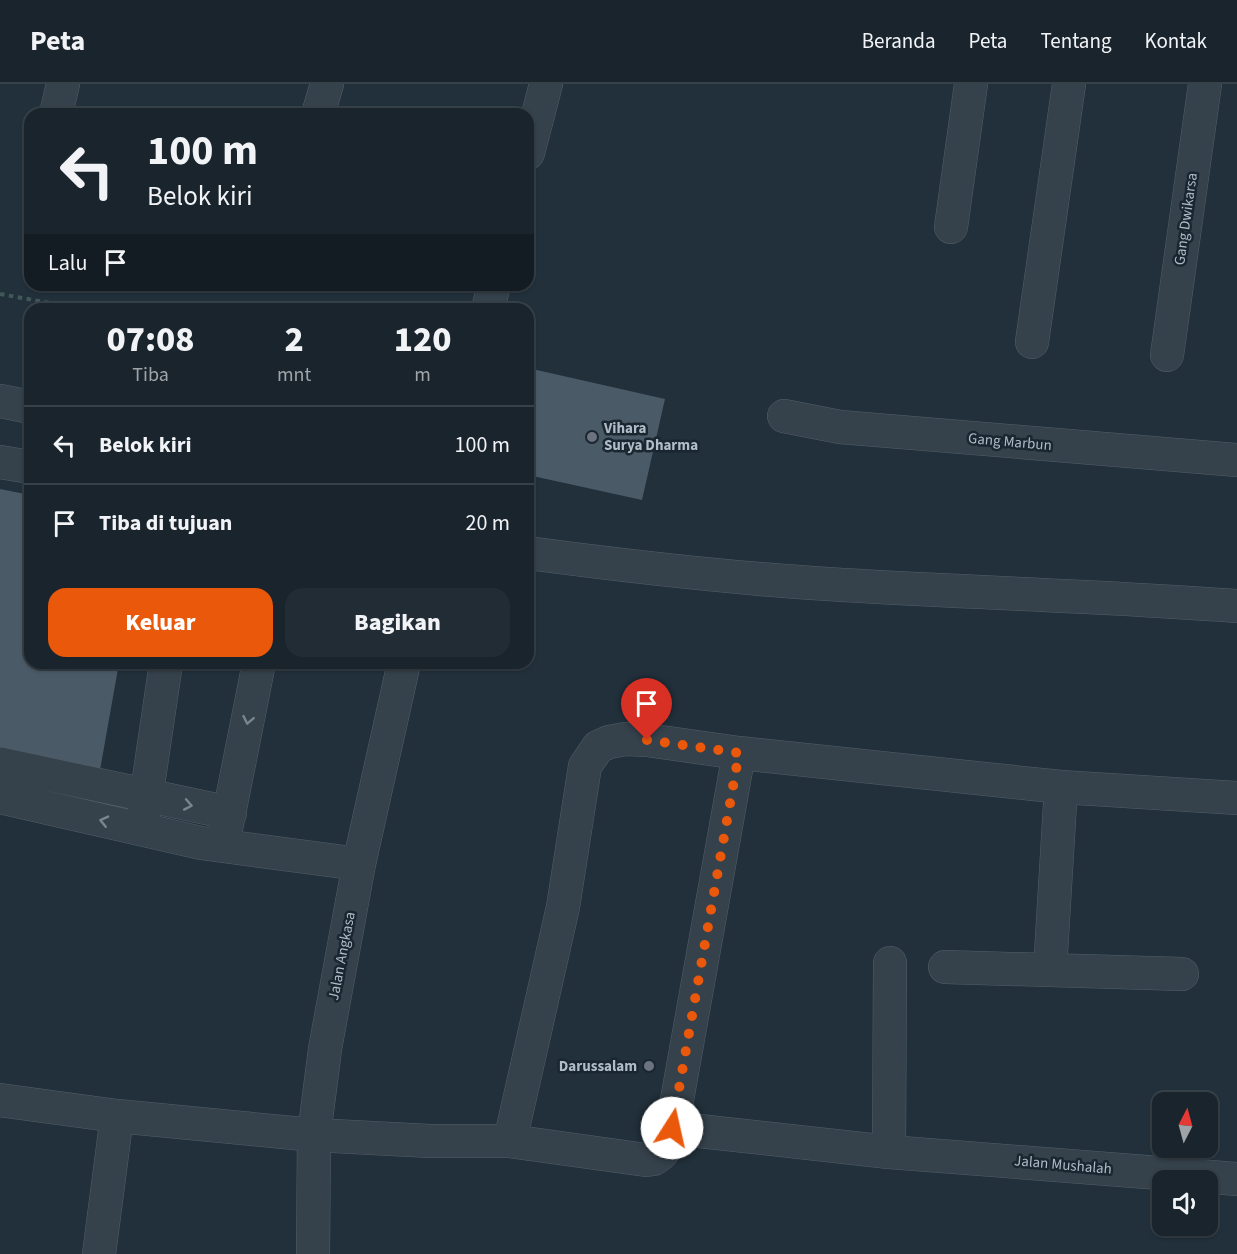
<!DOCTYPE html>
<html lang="id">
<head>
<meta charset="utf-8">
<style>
	body { margin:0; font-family:"Source Sans 3",sans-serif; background:#222c34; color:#f1f3f6; height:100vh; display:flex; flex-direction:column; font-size:22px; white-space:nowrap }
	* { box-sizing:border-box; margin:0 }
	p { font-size:20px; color:#9fa4a9 }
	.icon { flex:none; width:33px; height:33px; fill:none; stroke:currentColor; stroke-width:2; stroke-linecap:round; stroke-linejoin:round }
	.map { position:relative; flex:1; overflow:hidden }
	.drawer { position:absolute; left:24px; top:219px; width:510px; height:366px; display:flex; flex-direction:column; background:#19242c; border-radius:18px; box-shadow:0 2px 4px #0004,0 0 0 2px #374148 }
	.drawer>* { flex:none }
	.banner { position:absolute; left:24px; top:24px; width:510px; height:183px; border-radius:18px; box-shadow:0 2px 4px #0004,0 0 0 2px #374148; background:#19242c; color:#f1f3f6; overflow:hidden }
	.needle { width:39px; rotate:6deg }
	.controls { position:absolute; left:1152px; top:1008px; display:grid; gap:12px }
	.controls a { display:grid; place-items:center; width:66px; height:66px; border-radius:12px; background:#19242c; box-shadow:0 2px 4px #0004,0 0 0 2px #374148; font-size:30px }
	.pin { position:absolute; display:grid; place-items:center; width:51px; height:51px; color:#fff; margin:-62px -26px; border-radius:50% 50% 50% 0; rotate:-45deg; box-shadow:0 0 6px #0007 }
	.pin .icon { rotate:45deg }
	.me { position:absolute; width:66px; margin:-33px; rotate:10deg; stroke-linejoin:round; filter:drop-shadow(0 0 4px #0008) }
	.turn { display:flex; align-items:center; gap:21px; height:126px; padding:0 24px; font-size:27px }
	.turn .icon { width:78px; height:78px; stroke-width:2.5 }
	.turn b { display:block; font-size:42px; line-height:51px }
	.then { display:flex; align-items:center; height:57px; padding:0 24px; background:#0003; gap:12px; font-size:22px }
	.eta { display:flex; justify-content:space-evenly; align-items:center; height:102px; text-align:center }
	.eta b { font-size:36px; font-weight:800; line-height:42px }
	.primary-button { display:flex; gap:12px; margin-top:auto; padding:12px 24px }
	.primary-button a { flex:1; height:69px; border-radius:18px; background:#ea580c; color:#fff; font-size:24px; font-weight:800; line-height:69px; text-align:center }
	.primary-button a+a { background:#222c34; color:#f1f3f6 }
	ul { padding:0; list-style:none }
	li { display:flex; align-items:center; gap:18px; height:78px; padding:0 24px; border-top:2px solid #374148 }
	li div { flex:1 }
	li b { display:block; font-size:22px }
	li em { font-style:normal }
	header { display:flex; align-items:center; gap:36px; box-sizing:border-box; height:84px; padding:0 30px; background:#19242c; border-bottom:2px solid #374148 }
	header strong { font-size:28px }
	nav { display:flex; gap:33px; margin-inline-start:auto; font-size:21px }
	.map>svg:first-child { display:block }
</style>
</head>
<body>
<header>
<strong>Peta</strong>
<nav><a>Beranda</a><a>Peta</a><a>Tentang</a><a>Kontak</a></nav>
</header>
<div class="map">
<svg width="1237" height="1170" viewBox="0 0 1237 1170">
	<rect width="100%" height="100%" fill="#21303b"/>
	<path fill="#4a5a67" d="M 528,284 L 665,315 L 642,416 L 528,391 Z
		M 0,405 L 30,411 L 30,579 L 119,579 L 99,692 L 0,670 Z"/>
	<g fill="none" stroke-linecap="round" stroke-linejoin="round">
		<defs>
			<path id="minor" d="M 56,30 L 63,0
				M 318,30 L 327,0
				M 528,69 L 546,0
				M 951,143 L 971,0
				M 488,225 L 494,201
				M 1032,258 L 1069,0
				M 1167,271 L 1205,0
				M 0,317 L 30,323
				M 784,332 L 840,343 L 1237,376
				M 0,378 L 30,383
				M 528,469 C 633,483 738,495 843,501 C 975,509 1106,512 1237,522
				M 0,680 L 230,729
				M 0,713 L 201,759 L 359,780
				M 143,735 L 166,579
				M 225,750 L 259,579
				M 945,883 L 1182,890
				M 1050,886 L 1061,703
				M 0,1016 L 117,1032 L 314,1051 L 430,1057 L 510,1057 L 646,1076 L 654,1075 L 662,1069 L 672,1044 L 739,669
				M 672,1044 L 889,1068 L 1237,1095
				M 510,1057 L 563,823 L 585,682 L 598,663 L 609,658 L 626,655 L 647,656 L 739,669 L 1061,703 L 1237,714
				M 889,1068 L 890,879
				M 99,1170 L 117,1032
				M 313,1170 L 314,1051 L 325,965 L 359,780 L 404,579"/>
		</defs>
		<use href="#minor" stroke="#535f69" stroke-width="34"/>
		<path stroke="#415857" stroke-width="4" stroke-dasharray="4.5 4.5" stroke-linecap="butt" d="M 0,210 L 83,225"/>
		<use href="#minor" stroke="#35414b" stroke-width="33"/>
	</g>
	<defs><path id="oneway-chevron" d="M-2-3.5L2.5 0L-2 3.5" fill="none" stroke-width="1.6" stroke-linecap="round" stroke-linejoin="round" transform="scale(1.5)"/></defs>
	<g stroke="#79858f">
		<use href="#oneway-chevron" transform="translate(248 636) rotate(101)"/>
		<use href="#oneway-chevron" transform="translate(188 721) rotate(11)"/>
		<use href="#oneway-chevron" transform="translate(104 737) rotate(-167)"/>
	</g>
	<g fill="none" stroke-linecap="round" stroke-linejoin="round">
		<path stroke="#ea580c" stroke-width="10" stroke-dasharray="0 18" d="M 647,656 L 739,669 L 672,1044"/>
	</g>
	<g fill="#6b7280" stroke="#1a2630" stroke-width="2">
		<circle cx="592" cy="353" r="6"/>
		<circle cx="649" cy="982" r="6"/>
	</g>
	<g text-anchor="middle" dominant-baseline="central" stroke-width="5" stroke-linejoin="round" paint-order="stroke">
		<g font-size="15" fill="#b0bcc7" stroke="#1a2630">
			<text transform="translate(1186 135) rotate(-82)">Gang Dwikarsa</text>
			<text transform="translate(1010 358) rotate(5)">Gang Marbun</text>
			<text transform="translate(342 872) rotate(-79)">Jalan Angkasa</text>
			<text transform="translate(1063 1081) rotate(5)">Jalan Mushalah</text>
		</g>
		<g font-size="15" font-weight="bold" fill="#b0bcc7" stroke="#1a2630" text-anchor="start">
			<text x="604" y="344">Vihara<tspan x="604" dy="17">Surya Dharma</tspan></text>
			<text x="637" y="982" text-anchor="end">Darussalam</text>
		</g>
	</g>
</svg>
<div class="controls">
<a><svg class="needle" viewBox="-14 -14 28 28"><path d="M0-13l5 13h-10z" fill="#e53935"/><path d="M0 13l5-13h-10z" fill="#9fa4a9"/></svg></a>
<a><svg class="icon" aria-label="sound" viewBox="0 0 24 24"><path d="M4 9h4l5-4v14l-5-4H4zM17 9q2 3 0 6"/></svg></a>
</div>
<div class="pin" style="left:647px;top:656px;background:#d93025"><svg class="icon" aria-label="arrive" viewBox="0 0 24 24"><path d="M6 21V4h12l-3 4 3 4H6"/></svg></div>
<svg class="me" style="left:672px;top:1044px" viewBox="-20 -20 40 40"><circle r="19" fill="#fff"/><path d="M0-13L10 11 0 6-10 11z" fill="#ea580c"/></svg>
<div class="banner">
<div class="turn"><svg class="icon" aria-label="left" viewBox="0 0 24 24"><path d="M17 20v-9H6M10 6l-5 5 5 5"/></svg><div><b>100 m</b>Belok kiri</div></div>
<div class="then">Lalu<svg class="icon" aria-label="arrive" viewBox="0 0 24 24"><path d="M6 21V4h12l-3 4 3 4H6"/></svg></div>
</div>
<section class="drawer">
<div class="eta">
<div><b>07:08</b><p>Tiba</p></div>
<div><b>2</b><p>mnt</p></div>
<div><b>120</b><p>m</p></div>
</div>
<ul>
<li><svg class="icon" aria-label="left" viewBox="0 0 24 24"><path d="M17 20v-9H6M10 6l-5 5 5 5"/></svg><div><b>Belok kiri</b></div><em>100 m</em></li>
<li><svg class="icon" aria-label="arrive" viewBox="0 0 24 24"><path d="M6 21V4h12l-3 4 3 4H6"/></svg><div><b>Tiba di tujuan</b></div><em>20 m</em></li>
</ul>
<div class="primary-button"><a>Keluar</a><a>Bagikan</a></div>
</section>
</div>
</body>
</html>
